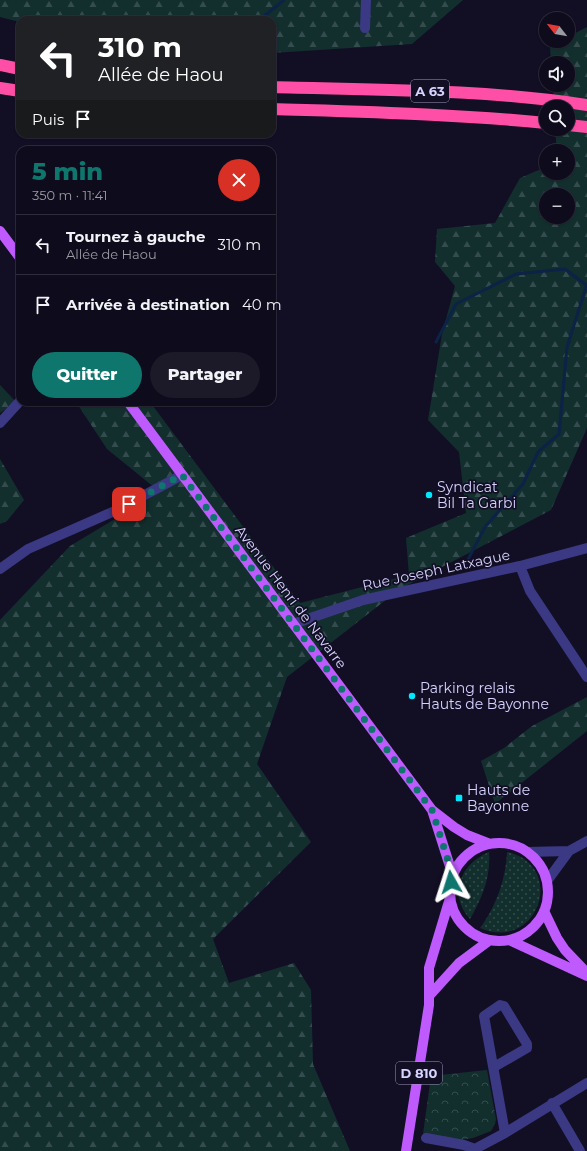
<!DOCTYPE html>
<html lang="fr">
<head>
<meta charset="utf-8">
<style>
	body { margin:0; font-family:Montserrat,sans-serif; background:#1c1929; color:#f1f3f6; height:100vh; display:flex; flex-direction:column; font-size:15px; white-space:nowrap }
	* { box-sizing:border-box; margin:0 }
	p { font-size:13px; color:#9b9ba3 }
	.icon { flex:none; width:22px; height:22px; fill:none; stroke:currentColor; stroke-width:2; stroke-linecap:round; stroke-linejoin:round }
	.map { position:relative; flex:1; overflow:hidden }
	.sheet { position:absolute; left:16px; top:146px; width:260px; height:260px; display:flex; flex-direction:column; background:#0e0b1c; border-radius:12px; box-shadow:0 1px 3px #0004,0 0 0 1px #2e2b3b }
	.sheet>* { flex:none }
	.banner { position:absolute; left:16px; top:16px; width:260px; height:122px; border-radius:12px; box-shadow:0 1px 3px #0004,0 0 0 1px #2e2b3b; background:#202124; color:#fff; overflow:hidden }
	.needle { width:26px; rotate:301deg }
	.fabs { position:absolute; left:539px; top:12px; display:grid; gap:8px }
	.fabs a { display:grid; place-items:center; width:36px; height:36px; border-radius:50%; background:#0e0b1c; box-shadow:0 1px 3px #0004,0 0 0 1px #2e2b3b; font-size:20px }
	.pin { position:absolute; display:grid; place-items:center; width:34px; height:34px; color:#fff; margin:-17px; border-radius:8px; box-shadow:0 2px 6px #0006 }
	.me { position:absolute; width:44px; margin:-22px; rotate:354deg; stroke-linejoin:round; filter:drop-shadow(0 0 3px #0008) }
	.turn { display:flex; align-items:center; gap:14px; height:84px; padding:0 16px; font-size:18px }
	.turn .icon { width:52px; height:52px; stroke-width:2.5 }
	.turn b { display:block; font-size:28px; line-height:34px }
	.then { display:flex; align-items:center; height:38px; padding:0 16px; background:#0003; gap:8px; font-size:15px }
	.round { display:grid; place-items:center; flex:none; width:42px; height:42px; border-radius:21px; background:#1c1929 }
	.head { display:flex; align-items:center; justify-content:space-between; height:68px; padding:0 16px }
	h1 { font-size:24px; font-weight:800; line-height:30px; color:#0f766e }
	.action { display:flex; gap:8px; margin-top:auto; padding:8px 16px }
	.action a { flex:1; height:46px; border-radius:24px; background:#0f766e; color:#fff; font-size:16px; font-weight:800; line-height:46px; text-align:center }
	.action a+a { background:#1c1929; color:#f1f3f6 }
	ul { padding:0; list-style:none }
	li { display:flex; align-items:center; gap:12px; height:60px; padding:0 16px; border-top:1px solid #2e2b3b }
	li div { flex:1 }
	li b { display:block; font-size:15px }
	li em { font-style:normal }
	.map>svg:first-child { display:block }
</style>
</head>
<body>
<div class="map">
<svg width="587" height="1151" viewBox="0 0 587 1151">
	<defs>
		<pattern id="grass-dots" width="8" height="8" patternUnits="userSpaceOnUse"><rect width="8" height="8" fill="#122f2e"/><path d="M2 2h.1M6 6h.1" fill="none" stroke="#344c4d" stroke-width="1.8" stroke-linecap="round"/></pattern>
		<pattern id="forest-firs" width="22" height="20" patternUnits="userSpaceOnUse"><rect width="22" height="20" fill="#122f2e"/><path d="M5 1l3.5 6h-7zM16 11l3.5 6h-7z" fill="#344c4d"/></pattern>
		<pattern id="park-crowns" width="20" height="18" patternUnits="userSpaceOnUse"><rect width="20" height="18" fill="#122f2e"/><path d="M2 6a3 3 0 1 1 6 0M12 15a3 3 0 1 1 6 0" fill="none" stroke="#344c4d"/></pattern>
	</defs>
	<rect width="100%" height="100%" fill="#120f25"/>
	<path fill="url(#grass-dots)" d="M 489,852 C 491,877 482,898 470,919 C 448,895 460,864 489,852 Z
		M 507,852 C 567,865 539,953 480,928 C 496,907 506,878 507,852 Z"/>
	<path fill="url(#forest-firs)" fill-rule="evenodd" d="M 0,0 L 463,0 L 412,44 L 272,53 L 272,20 L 20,20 L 20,22 L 0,17 Z
		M 587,27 L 587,428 L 551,510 L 400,589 L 287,677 L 257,764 L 311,842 L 213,939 L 229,983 L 294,963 L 311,990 L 313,1064 L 350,1151 L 0,1151 L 0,620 L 70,546 L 160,492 L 107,449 L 78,405 L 84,402 L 150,402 L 300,603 L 409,575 L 406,538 L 466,513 L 459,452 L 428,420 L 442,334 L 455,286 L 435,262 L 437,229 L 495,223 L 520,178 L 546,167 L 546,173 L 568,173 L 568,151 L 557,151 L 555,129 L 568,129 L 568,107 L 554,107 L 553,85 L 568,85 L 568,63 L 551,63 L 550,46 L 560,41 L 568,41 L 568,37 ZM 546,195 L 568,195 L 568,217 L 546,217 Z
		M 0,385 L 16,402 L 0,413 Z
		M 0,459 L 24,500 L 7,521 L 0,524 Z
		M 587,697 L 587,731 L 495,804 L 481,761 L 504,748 L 532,726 Z"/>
	<path fill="url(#park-crowns)" d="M 487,1070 L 496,1119 L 495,1124 L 491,1131 L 473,1138 L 460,1140 L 423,1134 L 431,1076 Z"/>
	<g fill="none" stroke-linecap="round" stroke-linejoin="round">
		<path stroke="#0c2247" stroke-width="3" d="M 263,17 L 284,0
			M 436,342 L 456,304 L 516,274 L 565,269 L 586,285
			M 464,567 L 485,527 L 523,484 L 538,452 L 559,434 L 567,347 L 587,284"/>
		<path stroke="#3b3984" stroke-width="10" d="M 365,28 L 366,0
			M 0,423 L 20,401
			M 520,566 L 530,591 L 587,677
			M 0,569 L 28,549 L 117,510 L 182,475
			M 293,624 L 363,600 L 520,566 L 587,548
			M 527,852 L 569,851
			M 547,881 L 569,851 L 587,841
			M 494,1067 L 527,1048 L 527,1044 L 504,1006 L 500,1005 L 484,1016 L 505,1133
			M 552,1103 L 580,1151
			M 426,1138 L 464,1145 L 475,1149
			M 475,1151 L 475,1149 L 505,1133 L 587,1083"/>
		<path stroke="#bf5aff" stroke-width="10" d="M 0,231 L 20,258
			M 128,402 L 432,810 L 454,827 L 467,835 L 490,844
			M 432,810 L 453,876
			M450 892a49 49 0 1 1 98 0a49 49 0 1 1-98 0Z
			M 544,911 L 557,938 L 565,950 L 587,973
			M 509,940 L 587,976
			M 430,995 L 459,963 L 490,940
			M 406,1151 L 429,1005 L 429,968 L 450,898"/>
		<path stroke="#ff4ea5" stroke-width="12" d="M 0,65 L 20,69
			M 272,87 C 377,90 483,89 587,105
			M 0,88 L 20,91
			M 272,109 C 364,112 455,114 546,123
			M 568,125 L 587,127"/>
	</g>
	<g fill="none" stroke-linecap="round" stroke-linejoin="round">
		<path stroke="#0f766e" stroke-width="7" stroke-dasharray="0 12.6" d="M 129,504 L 182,475 L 432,810 L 453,876 L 451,882"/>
	</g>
	<g fill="#00e7fe" stroke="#120f25" stroke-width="1.5">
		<circle cx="429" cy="495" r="4"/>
		<circle cx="412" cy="696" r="4"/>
		<rect x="455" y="794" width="8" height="8" rx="2"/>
	</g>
	<g text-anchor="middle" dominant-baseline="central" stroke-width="3.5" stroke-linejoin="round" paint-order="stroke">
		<g fill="#120f25" stroke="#9c98be" stroke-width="1">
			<rect x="411" y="80" width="38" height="22" rx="3"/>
			<rect x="396" y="1062" width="46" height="22" rx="3"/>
		</g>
		<g font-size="13" font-weight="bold" fill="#d7d3ff">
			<text x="430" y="91">A 63</text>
			<text x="419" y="1073">D 810</text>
		</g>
		<g font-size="14" fill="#d7d3ff" stroke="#120f25" text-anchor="start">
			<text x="437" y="487">Syndicat<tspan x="437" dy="16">Bil Ta Garbi</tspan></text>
			<text x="420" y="688">Parking relais<tspan x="420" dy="16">Hauts de Bayonne</tspan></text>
			<text x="467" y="790">Hauts de<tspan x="467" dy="16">Bayonne</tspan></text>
		</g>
		<g font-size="14" fill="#d7d3ff" stroke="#120f25">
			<text transform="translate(436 570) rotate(-12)">Rue Joseph Latxague</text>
			<text transform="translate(291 597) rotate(53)">Avenue Henri de Navarre</text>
		</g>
	</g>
</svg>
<div class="fabs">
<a><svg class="needle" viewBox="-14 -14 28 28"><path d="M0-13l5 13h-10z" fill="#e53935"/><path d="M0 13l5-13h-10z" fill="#9b9ba3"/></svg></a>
<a><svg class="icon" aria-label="sound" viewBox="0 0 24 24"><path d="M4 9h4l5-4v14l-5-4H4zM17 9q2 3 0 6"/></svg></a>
<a><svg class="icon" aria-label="search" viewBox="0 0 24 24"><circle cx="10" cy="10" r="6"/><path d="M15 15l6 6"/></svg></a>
<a>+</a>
<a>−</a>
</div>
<div class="pin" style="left:129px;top:504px;background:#d93025"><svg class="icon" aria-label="arrive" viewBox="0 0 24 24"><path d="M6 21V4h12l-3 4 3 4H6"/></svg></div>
<svg class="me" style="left:451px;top:882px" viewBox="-20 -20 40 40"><path d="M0-17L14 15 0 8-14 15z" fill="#0f766e" stroke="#fff" stroke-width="4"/></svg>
<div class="banner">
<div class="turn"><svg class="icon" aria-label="left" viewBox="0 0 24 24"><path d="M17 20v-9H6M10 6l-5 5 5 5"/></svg><div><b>310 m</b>Allée de Haou</div></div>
<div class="then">Puis<svg class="icon" aria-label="arrive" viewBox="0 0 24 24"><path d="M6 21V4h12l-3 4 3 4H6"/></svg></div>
</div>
<section class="sheet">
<div class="head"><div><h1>5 min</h1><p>350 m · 11:41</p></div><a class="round" style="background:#d93025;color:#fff"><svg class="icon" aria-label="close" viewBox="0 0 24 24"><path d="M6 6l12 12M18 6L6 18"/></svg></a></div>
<ul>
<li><svg class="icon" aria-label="left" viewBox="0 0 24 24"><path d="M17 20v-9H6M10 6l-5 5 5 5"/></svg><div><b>Tournez à gauche</b><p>Allée de Haou</p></div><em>310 m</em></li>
<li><svg class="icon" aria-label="arrive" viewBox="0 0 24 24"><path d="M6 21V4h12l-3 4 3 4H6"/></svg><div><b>Arrivée à destination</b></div><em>40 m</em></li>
</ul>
<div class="action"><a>Quitter</a><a>Partager</a></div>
</section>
</div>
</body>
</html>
